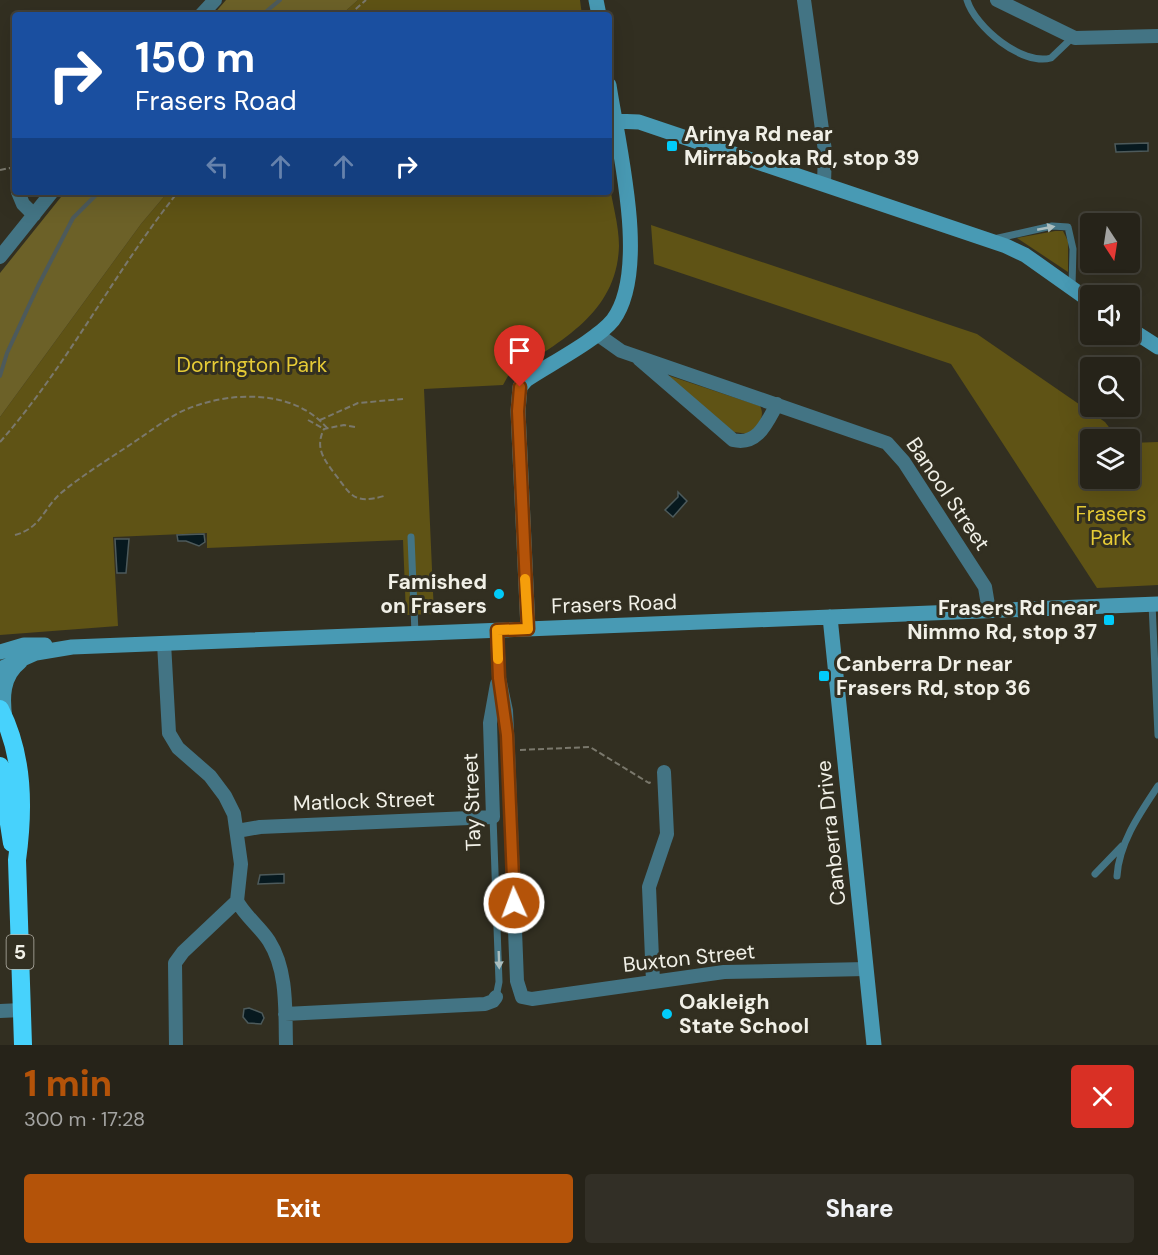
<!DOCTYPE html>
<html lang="en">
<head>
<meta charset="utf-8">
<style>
	body { margin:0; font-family:"DM Sans",sans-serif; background:#322f26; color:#f1f3f6; height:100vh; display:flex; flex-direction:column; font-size:22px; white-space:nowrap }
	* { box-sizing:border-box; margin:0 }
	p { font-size:20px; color:#a4a4a2 }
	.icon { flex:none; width:33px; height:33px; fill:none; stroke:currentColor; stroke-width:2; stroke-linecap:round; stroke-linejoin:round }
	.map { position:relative; height:1045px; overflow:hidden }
	.sheet { display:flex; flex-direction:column; background:#262319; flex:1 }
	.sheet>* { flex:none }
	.hud { position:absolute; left:12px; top:12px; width:600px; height:183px; border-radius:6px; box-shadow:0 6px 24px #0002,0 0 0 2px #424038; background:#1a4fa0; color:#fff; overflow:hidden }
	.needle { width:39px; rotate:168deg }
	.buttons { position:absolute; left:1080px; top:213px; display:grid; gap:12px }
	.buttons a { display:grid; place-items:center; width:60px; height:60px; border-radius:6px; background:#262319; box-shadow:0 6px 24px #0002,0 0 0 2px #424038; font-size:30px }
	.pin { position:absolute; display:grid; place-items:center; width:51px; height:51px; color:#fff; margin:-62px -26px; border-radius:50% 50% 50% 0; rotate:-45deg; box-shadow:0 0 6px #0007 }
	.pin .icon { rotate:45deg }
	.me { position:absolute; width:66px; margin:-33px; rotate:358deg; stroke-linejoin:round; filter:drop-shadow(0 0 4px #0008) }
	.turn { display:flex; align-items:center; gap:21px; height:126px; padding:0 24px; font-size:27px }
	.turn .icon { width:78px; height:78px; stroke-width:2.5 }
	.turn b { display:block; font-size:42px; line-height:51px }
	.lanes { display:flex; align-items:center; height:57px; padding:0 24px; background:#0003; justify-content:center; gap:30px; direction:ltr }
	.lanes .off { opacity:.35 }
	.round { display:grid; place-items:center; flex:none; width:63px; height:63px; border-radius:6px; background:#322f26 }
	.headline { display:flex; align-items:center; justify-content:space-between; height:102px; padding:0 24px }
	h1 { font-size:36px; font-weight:800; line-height:45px; color:#b45309 }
	.cta { display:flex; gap:12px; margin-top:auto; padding:12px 24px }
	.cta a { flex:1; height:69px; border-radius:6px; background:#b45309; color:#fff; font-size:24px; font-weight:800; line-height:69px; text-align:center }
	.cta a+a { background:#322f26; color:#f1f3f6 }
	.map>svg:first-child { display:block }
</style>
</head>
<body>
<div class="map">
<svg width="1158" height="1045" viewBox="0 0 1158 1045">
	<rect width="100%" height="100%" fill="#322f21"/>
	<path fill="#5f5315" d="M 358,0 L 580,0 L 582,15 L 341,15 Z
		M 609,182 C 612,202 619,225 619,246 C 617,315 558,342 508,376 L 503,385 L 424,389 L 434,614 L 406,615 L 403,540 L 207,548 L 207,533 L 113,537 L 118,626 L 0,635 L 0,417 L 141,224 L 168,192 L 609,192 Z
		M 651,225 L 977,334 L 1105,422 L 1118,439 L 1090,440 L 1090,478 L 1130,478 L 1130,443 L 1158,442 L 1158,585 L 1097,588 L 951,364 L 654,264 Z
		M 1055,231 L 1063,231 L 1068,241 L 1068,272 L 1017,238 Z
		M 664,374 L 760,406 C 766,417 757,427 748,434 L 734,432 Z"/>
	<path fill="#6c6128" d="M 226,0 L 358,0 L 341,15 L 213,15 Z
		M 65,192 L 168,192 L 141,224 L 0,417 L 0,273 Z"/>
	<path fill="#07191f" stroke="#4d5a5b" stroke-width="1.5" d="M 1148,143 L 1148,151 L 1116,152 L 1115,144 Z
		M 678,492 L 687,501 L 673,517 L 665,510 L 678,497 Z
		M 204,534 L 205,542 L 199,546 L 186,541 L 178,541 L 177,535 Z
		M 115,539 L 129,539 L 126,573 L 117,573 Z
		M 284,874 L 284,883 L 258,884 L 260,875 Z
		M 249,1008 L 262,1013 L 264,1018 L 261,1024 L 248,1023 L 243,1017 L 244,1009 Z"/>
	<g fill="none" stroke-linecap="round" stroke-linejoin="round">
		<path stroke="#4d5a5b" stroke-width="4" d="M 262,15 L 280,0
			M 0,376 L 7,353 L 38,286 L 73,218 L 99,192"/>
		<path stroke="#7a786c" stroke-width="2" stroke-dasharray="6 3" stroke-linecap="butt" d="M 349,15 L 366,0
			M 0,170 L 10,168 L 15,171
			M 308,420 L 324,429
			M 320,420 L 358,403 L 403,399
			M 355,427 L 344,425 L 324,429 C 315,447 323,458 334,473 C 351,494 352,505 384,496
			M 0,442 C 68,365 114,272 178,192
			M 15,535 C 41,528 43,509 61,493 C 85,473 114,456 140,438 C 155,428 170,416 187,409 C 231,391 294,389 327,428
			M 520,750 L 590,747 L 649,783 L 653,781"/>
		<path stroke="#437484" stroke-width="7" d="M 967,0 C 975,27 1022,66 1051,58 L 1073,37
			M 994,239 L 1052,226 L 1068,227 L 1073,249 L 1072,286
			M 411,537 L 415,633
			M 1152,604 L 1158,735
			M 493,817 L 499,982 L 496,997
			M 1095,874 L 1122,846
			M 1117,876 C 1119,843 1140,813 1158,786"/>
		<path stroke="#437484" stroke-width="14" d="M 804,0 L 825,151 L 824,184
			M 997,0 L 1075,38 L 1158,36
			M 201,15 L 215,0
			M 18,192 L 23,204 L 34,215
			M 0,257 L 52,192
			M 597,334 L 621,351 L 887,443 L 904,462 L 985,587 L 989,611
			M 639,359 L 733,440 C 758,446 767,422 777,404
			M 497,630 L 499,678 L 506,711 L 508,751 L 517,981 L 522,997 L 532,999 L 724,972 L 866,969
			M 164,643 L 169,733 L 178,748 L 210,776 L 225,796 L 234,814 L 241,864 L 237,901 L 183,952 L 175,963 L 176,1045
			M 237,831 L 260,827 L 493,817 L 490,723 L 497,684
			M 237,901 C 245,916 260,927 269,941 C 288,971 285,1011 286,1045
			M 653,982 L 649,887 L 667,834 L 664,772
			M 0,1011 L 22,1010
			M 285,1014 L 485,1004 L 493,1001 L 496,997"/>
		<path stroke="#489ab4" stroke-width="15" d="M 596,0 L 599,15
			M 614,121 L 639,122 L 1006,246 L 1025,255 L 1090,301
			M 1130,329 L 1158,347
			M 830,617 L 874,1045
			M 528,629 L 518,411 L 520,387 L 526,380 C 548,365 597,340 613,320 C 650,270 618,145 609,85
			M 0,652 L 24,645 L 45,645
			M 0,669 L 36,653 L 72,647 L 1158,604
			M 5,719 C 2,698 2,676 20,662"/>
		<path stroke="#47d2fc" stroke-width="18" d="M 0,709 C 24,756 24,809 17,860 L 23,1045
			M 0,766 L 12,843"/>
	</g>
	<defs><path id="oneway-solid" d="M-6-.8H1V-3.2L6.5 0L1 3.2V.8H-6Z" transform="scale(1.5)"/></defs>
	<g fill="#abbebf">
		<use href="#oneway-solid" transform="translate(1046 228) rotate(-11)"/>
		<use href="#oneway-solid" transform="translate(499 960) rotate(88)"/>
	</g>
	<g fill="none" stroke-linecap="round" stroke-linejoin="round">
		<defs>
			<path id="route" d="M 514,903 L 507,735 L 499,678 L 497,630 L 528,629 L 518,411 L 520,387"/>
		</defs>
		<use href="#route" stroke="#753606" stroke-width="15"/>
		<use href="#route" stroke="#b45309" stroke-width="10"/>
		<path stroke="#f59e0b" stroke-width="10" d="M 498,659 L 497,630 L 528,629 L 525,579"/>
	</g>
	<g fill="#01cbf9" stroke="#322f21" stroke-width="2">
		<rect x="666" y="140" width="12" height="12" rx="3"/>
		<circle cx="499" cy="594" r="6"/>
		<rect x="1103" y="614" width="12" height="12" rx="3"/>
		<rect x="818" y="670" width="12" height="12" rx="3"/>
		<circle cx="667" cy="1014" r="6"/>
	</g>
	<g text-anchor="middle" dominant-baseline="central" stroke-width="6" stroke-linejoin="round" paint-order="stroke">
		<rect fill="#322f21" stroke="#b8b6ac" stroke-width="1.5" x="6.5" y="935" width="27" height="34" rx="4.5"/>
		<g font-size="20" font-weight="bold" fill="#f1f0e7">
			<text x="20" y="952">5</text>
		</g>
		<g font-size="21" font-weight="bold" fill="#f1f0e7" stroke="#322f21" text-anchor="start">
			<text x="684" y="134">Arinya Rd near<tspan x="684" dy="24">Mirrabooka Rd, stop 39</tspan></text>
			<text x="487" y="582" text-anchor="end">Famished<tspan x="487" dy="24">on Frasers</tspan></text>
			<text x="1097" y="608" text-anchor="end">Frasers Rd near<tspan x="1097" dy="24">Nimmo Rd, stop 37</tspan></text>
			<text x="836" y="664">Canberra Dr near<tspan x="836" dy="24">Frasers Rd, stop 36</tspan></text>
			<text x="679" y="1002">Oakleigh<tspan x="679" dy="24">State School</tspan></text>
		</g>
		<g font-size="21" fill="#e6cb36" stroke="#322f21">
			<text x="252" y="365">Dorrington Park</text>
			<text x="1111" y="514">Frasers<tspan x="1111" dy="24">Park</tspan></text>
		</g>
		<g font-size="21" fill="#f1f0e7" stroke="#322f21">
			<text transform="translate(948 494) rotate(56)">Banool Street</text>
			<text transform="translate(614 604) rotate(-2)">Frasers Road</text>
			<text transform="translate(364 801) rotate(-2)">Matlock Street</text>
			<text transform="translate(472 802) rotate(-92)">Tay Street</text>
			<text transform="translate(831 833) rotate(-96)">Canberra Drive</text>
			<text transform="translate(689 958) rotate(-6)">Buxton Street</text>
		</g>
	</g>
</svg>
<div class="buttons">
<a><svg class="needle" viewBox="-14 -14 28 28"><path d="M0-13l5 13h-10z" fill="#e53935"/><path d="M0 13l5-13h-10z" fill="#a4a4a2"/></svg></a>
<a><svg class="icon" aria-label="sound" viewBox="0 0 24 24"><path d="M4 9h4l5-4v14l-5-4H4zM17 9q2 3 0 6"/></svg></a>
<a><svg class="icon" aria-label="search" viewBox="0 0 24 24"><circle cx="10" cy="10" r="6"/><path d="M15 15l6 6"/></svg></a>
<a><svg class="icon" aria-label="layers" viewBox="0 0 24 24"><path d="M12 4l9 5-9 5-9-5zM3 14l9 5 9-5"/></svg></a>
</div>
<div class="pin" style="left:520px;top:387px;background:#d93025"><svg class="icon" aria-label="arrive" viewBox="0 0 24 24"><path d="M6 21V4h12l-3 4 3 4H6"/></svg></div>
<svg class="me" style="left:514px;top:903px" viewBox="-20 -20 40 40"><circle r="17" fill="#b45309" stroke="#fff" stroke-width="3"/><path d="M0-11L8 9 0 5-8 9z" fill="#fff"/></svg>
<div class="hud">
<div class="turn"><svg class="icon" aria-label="right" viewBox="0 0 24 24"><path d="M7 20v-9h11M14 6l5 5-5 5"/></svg><div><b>150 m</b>Frasers Road</div></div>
<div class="lanes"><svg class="icon off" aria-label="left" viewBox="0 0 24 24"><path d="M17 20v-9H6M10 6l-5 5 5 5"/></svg><svg class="icon off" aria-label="ahead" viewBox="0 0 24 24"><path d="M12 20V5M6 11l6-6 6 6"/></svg><svg class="icon off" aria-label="ahead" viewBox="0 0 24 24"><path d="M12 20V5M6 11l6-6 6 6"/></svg><svg class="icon" aria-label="right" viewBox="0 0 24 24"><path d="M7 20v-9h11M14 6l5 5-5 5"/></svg></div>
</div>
</div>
<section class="sheet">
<div class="headline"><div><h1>1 min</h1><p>300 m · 17:28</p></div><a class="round" style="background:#d93025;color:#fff"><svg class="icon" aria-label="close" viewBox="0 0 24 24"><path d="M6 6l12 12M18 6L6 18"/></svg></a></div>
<div class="cta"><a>Exit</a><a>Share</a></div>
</section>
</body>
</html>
